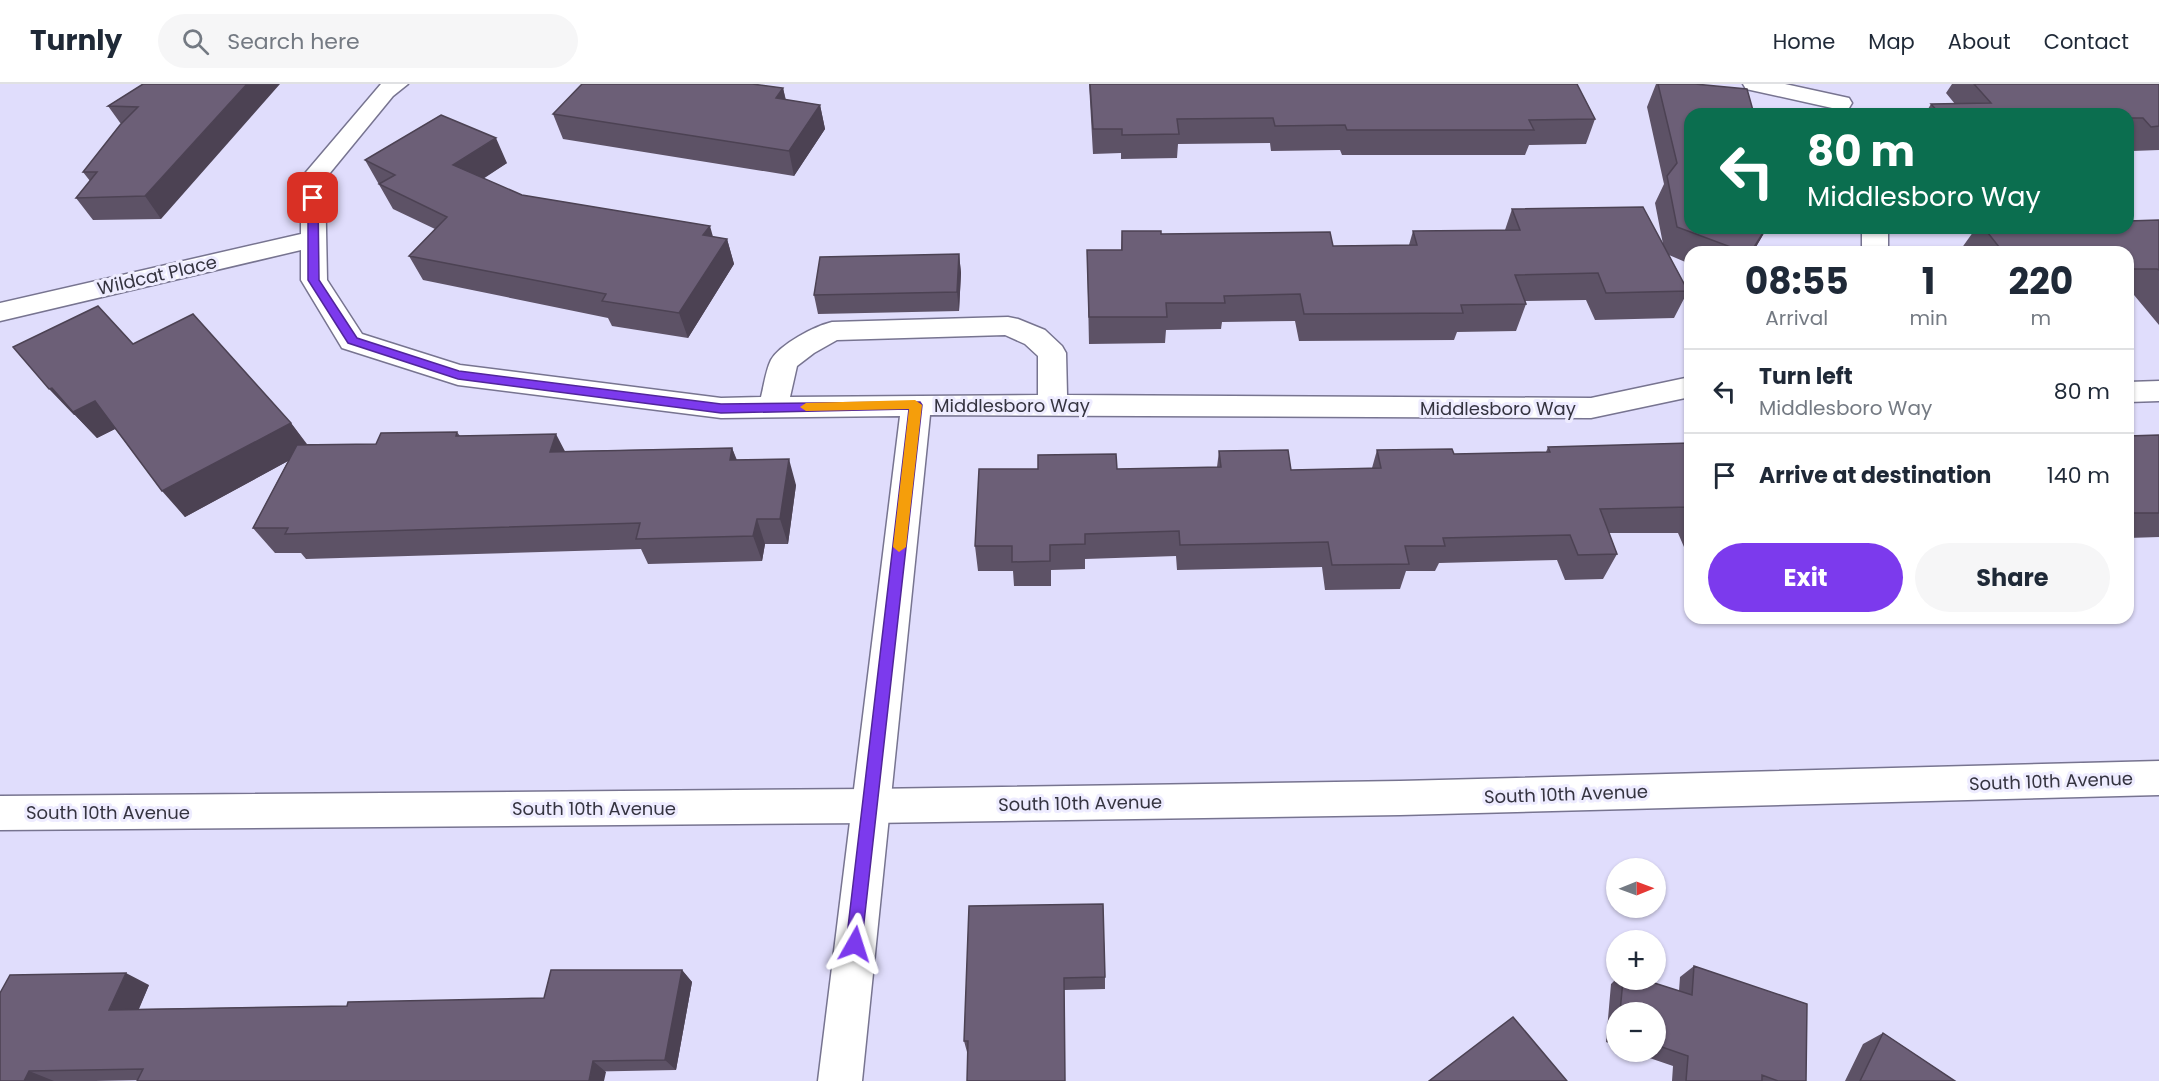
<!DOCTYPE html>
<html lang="en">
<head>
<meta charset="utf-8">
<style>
	body { margin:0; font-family:Poppins,sans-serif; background:#f6f6f7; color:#1f2937; height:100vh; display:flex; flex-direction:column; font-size:22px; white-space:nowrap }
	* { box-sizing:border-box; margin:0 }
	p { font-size:20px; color:#747a83 }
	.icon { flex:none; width:33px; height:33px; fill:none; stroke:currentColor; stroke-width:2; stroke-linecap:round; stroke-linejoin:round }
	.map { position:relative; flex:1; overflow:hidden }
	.drawer { position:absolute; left:1684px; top:162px; width:450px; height:378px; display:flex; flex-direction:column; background:#fff; border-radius:18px; box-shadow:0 2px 4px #0004 }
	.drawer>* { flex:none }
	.guide { position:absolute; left:1684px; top:24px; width:450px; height:126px; border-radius:18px; box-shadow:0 2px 4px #0004; background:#0b6e4f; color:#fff; overflow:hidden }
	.needle { width:39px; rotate:89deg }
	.buttons { position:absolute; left:1606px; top:774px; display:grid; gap:12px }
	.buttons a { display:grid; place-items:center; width:60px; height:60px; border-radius:50%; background:#fff; box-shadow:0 2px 4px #0004; font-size:30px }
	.pin { position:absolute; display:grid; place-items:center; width:51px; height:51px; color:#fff; margin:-26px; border-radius:12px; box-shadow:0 3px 9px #0006 }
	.me { position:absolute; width:66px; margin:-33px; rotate:6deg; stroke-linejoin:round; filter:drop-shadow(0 0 4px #0008) }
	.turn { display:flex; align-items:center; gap:21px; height:126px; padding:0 24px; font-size:27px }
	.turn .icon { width:78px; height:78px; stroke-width:2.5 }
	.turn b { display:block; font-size:42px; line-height:51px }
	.eta { display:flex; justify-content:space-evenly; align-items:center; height:102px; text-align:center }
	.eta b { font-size:36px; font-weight:700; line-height:42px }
	.button { display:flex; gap:12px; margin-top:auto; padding:12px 24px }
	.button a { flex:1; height:69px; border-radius:36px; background:#7c3aed; color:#fff; font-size:24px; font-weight:700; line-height:69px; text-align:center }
	.button a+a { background:#f6f6f7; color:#1f2937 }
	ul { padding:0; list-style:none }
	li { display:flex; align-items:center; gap:18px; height:84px; padding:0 24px; border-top:2px solid #e0e1e3 }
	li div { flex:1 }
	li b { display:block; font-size:22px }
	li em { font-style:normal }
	header { display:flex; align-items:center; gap:36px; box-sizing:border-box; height:84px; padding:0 30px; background:#fff; border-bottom:2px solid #e0e1e3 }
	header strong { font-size:28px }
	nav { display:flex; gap:33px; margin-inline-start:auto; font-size:21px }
	.search { width:420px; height:54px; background:#f6f6f7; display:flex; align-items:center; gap:15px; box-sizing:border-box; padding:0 21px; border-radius:33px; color:#747a83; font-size:22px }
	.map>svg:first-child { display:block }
</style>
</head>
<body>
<header>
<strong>Turnly</strong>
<div class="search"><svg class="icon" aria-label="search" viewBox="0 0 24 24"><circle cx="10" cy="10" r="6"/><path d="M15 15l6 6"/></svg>Search here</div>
<nav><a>Home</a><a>Map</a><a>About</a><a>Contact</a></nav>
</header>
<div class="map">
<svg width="2159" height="997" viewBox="0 0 2159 997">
	<rect width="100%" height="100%" fill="#e0ddfc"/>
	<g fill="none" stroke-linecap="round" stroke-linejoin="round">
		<defs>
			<path id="minor" d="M 381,0 L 408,0 L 393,12 L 325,95 L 327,196 L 362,250 L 460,281 L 721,314 L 761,313 C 764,301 766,286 771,276 C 780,260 815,242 832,238 L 1008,233 L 1018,235 L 1045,246 L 1062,262 L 1066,269 L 1067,311 L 1591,314 L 1690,293 L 1690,313 L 1591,334 L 930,331 L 862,997 L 818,997 L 900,332 L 721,334 L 458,301 L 342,264 L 301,196 L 301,166 L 0,237 L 0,219 L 301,150 L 301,94 ZM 1005,251 L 1025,260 L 1038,272 L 1038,311 L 790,313 L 797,282 L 814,269 L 837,256 Z
				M 1743,0 L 1785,0 L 1849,14 L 1852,19 L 1849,24 L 1841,26 L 1746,5 Z
				M 1862,144 L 1888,144 L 1888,168 L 1862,168 Z
				M 2159,297 L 2159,317 L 2128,318 L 2128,298 Z"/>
			<path id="major" d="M 2159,677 L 2159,711 L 1400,731 L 870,739 L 0,746 L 0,712 L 870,705 L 1400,697 Z"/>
		</defs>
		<use href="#minor" stroke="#777490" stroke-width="3"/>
		<use href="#major" stroke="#777490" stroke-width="3"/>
		<use href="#minor" fill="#fff" fill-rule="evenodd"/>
		<use href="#major" fill="#fff" fill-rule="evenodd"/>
	</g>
	<path fill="#5d5266" d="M 143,0 L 161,135 L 93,136 L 76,114 L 90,97 L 83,88 L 121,40 L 108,22 Z
		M 1089,0 L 1577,0 L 1595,35 L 1586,60 L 1529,61 L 1525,71 L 1342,71 L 1340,66 L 1271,67 L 1270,59 L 1178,60 L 1177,74 L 1121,75 L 1121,69 L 1093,70 Z
		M 1656,0 L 1695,0 L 1690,144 L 1767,144 L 1753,168 L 1690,168 L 1690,180 L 1669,171 L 1688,207 L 1674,234 L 1595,236 L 1586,216 L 1525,217 L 1526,220 L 1516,247 L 1457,248 L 1454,256 L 1299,257 L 1295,237 L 1222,238 L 1221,245 L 1166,246 L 1165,259 L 1089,260 L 1087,166 L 1121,166 L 1122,147 L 1333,162 L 1409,161 L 1413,147 L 1505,146 L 1512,125 L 1663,160 L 1655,119 L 1664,100 L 1647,23 Z
		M 1952,0 L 2159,0 L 2159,66 L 2132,67 L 2128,63 L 2128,30 L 1925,30 L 1931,20 L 1955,20 L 1946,9 Z
		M 783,4 L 786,16 L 820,21 L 825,45 L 794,92 L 563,55 L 553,30 Z
		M 365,76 L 507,79 L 483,95 L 522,111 L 713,153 L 727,155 L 734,180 L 688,254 L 612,242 L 608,234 L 423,196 L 409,172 L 435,145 L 393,125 Z
		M 2159,136 L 2159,241 L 2134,211 L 2128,211 L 2128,168 L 1963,168 L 1961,165 L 1976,144 L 2128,144 Z
		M 959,170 L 961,189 L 959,227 L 818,230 L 814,211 Z
		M 133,260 L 291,339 L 307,360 L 376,360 L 457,348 L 460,352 L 565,367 L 732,364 L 737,376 L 796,401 L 788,460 L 765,460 L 762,477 L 648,480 L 641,465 L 306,475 L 301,469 L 275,469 L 253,444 L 288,377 L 185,433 L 115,345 L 97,354 L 75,331 L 74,331 Z
		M 2159,351 L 2159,453 L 2128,454 L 2128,352 Z
		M 1690,359 L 1690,463 L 1684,463 L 1678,449 L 1609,449 L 1617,470 L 1603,495 L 1565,496 L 1557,476 L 1439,479 L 1435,487 L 1406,487 L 1400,505 L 1325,506 L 1322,483 L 1177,486 L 1176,472 L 1085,475 L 1085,485 L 1051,486 L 1051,502 L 1014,502 L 1013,487 L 978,487 L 975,462 L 1117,385 L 1217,383 L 1219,367 L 1291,386 L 1372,384 L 1377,366 L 1454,370 L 1546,368 L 1548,363 Z
		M 1103,820 L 1105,893 L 1105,905 L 1064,906 L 967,968 L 964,957 Z
		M 1694,882 L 1806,997 L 1672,997 L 1673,982 L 1632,968 L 1656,968 L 1656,928 L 1617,928 L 1617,962 L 1606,958 L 1611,900 L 1617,894 L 1617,896 L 1645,896 L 1679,907 L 1680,893 Z
		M 682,886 L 692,898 L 676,986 L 95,997 L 0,997 L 149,901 L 139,925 L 347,922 L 544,914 Z
		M 1883,949 L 1955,997 L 1845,997 L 1863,960 Z"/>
	<path fill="#4c4253" d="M 247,0 L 280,0 L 161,135 L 145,112 Z
		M 783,4 L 788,29 L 776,14 Z
		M 820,21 L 825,45 L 794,92 L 789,67 Z
		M 496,54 L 507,79 L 465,106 L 453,81 Z
		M 710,142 L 717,167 L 703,151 Z
		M 1766,144 L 1767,144 L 1753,168 L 1751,168 Z
		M 727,155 L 734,180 L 688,254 L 679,229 Z
		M 959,170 L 961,189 L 959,227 L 957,208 Z
		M 52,304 L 95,317 L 119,343 L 97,354 L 75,331 L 74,331 L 49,305 Z
		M 291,339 L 310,365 L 185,433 L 162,407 Z
		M 556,350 L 569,375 L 550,368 Z
		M 732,364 L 741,389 L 730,376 Z
		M 789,375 L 796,401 L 788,460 L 780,435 Z
		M 757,435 L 765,460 L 762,477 L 753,452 Z
		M 682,886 L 692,898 L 676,986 L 665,976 Z
		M 126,889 L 149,901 L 133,938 L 109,926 Z
		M 593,977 L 606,988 L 604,997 L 589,997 Z
		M 29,987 L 54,997 L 24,997 Z"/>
	<path fill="#6c5f77" stroke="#4c4253" stroke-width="1.5" d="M 143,0 L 247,0 L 145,112 L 76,114 L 97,88 L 83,88 L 120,41 L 138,23 L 108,22 Z
		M 582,0 L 752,0 L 783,4 L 776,14 L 820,21 L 789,67 L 553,30 Z
		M 1090,0 L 1577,0 L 1595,35 L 1529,36 L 1534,46 L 1347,46 L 1345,41 L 1275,42 L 1273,34 L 1177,35 L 1179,50 L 1122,51 L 1122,45 L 1093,45 Z
		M 1658,0 L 1695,0 L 1747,5 L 1754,30 L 1690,30 L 1690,144 L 1766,144 L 1751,168 L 1744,168 L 1677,143 L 1667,92 L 1677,79 Z
		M 1974,0 L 2159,0 L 2159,42 L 2151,43 L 2143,34 L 2128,34 L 2128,30 L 1940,30 L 1931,20 L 1991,19 Z
		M 441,31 L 496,54 L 453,81 L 522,111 L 710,142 L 703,151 L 727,155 L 679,229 L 602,217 L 606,210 L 409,172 L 447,133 L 379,100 L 395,91 L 365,76 Z
		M 1643,123 L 1688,207 L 1606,209 L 1598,189 L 1515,191 L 1526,220 L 1461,221 L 1463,229 L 1304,230 L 1300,210 L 1224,212 L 1225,219 L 1166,219 L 1167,233 L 1089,233 L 1087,166 L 1122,166 L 1122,147 L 1161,147 L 1161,150 L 1330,148 L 1333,162 L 1417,161 L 1413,147 L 1520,146 L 1512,125 Z
		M 2159,136 L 2159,186 L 2157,185 L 2128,185 L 2128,168 L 2003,168 L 1984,144 L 2128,144 L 2128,137 Z
		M 959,170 L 957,208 L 814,211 L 820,173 Z
		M 98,222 L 133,260 L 193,230 L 291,339 L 162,407 L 95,317 L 73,328 L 52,304 L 49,305 L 13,263 Z
		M 457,348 L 456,352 L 556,350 L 550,368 L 732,364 L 730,376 L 789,375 L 780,435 L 757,435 L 753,452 L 636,455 L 640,439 L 285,450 L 288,444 L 253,444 L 297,361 L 376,360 L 381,349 Z
		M 2159,351 L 2159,429 L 2128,429 L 2128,352 Z
		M 1690,359 L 1690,423 L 1600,425 L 1617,470 L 1578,471 L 1570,451 L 1443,454 L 1445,462 L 1405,462 L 1409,480 L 1332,481 L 1328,458 L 1180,461 L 1179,447 L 1085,450 L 1085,460 L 1050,461 L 1050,477 L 1012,478 L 1012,462 L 975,462 L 979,385 L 1038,385 L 1038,371 L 1116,370 L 1117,385 L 1221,383 L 1219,367 L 1288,366 L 1291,386 L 1381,384 L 1377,366 L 1452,365 L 1454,370 L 1550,368 L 1548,363 Z
		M 1103,820 L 1105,893 L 1064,894 L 1065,997 L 967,997 L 968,957 L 964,957 L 969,822 Z
		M 1694,882 L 1807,920 L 1806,997 L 1778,997 L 1762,991 L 1762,997 L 1686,997 L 1688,972 L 1656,961 L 1656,928 L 1620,928 L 1623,896 L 1645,896 L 1692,911 Z
		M 551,886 L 682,886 L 665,976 L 593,977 L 589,997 L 137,997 L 143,985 L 29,987 L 24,997 L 0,997 L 0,909 L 10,891 L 126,889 L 109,926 L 347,922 L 348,918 L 544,914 Z
		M 1513,933 L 1567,997 L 1429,997 Z
		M 1883,949 L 1955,997 L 1860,997 Z"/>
	<path fill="#7c3aed" stroke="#51269a" stroke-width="1.5" d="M 313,111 L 318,114 L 319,196 L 357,254 L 459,287 L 721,320 L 920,318 L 922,321 L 861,865 L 855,868 L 849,865 L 846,860 L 909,325 L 721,329 L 458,295 L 348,259 L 308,196 L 308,114 Z"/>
	<path fill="#f59e0b" d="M 915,316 L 922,321 L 906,463 L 899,468 L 893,463 L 909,325 L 806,327 L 800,323 L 806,319 Z"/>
	<g text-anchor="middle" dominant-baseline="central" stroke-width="6" stroke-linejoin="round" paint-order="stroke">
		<g font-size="18" fill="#353440" stroke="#eeecff">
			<text transform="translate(157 191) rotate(-13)">Wildcat Place</text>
			<text x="1012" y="321">Middlesboro Way</text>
			<text x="1498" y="324">Middlesboro Way</text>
			<text transform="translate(2051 697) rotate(-2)">South 10th Avenue</text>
			<text transform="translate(1566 710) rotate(-2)">South 10th Avenue</text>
			<text transform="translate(1080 719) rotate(-1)">South 10th Avenue</text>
			<text x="594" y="724">South 10th Avenue</text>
			<text x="108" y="728">South 10th Avenue</text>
		</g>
	</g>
</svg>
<div class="buttons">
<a><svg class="needle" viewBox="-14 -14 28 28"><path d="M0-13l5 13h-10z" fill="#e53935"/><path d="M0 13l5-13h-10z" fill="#747a83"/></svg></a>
<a>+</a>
<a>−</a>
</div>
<div class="pin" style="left:313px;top:114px;background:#d93025"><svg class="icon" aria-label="arrive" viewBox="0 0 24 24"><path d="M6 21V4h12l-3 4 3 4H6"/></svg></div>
<svg class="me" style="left:855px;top:860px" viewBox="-20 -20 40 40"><path d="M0-17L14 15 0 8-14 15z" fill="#7c3aed" stroke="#fff" stroke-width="4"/></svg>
<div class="guide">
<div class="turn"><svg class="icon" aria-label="left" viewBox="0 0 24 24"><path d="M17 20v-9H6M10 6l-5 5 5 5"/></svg><div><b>80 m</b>Middlesboro Way</div></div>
</div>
<section class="drawer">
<div class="eta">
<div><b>08:55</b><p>Arrival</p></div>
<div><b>1</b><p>min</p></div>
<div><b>220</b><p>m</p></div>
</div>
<ul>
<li><svg class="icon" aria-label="left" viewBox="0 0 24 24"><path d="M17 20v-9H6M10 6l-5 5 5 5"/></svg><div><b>Turn left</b><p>Middlesboro Way</p></div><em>80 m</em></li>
<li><svg class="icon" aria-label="arrive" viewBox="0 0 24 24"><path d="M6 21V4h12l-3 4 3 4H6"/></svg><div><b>Arrive at destination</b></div><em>140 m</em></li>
</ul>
<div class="button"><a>Exit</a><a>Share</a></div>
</section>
</div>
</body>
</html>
